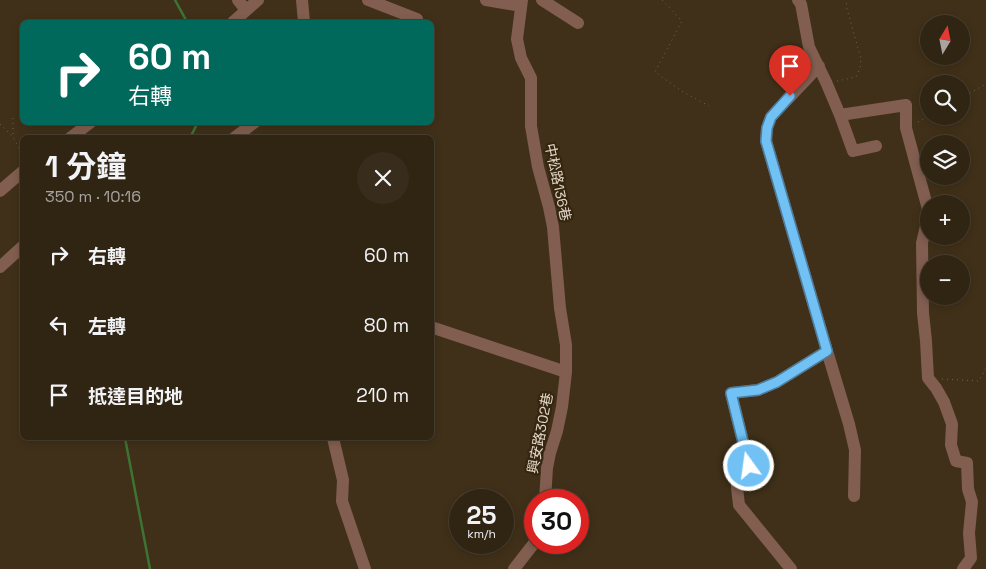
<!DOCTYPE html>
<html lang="zh-TW">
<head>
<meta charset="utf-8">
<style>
	body { margin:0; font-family:"Space Grotesk","Noto Sans TC",sans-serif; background:#382c1c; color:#f1f3f6; height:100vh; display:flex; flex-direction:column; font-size:19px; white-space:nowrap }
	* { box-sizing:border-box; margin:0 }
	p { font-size:16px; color:#a8a4a0 }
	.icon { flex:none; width:28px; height:28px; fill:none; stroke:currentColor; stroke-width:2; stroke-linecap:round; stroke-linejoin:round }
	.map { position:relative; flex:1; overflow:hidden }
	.details { position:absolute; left:20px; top:135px; width:414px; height:305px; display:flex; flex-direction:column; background:#302413; border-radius:8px; box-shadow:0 2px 8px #0003,0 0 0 1px #4b4133 }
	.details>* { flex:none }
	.hud { position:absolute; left:20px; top:20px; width:414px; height:105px; border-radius:8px; box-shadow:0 2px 8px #0003,0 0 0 1px #4b4133; background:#00695c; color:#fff; overflow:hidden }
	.needle { width:32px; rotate:10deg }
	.tools { position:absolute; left:920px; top:15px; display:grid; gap:10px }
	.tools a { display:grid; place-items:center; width:50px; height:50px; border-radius:50%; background:#302413; box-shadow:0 2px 8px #0003,0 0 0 1px #4b4133; font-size:25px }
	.speed { position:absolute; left:449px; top:489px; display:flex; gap:10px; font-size:25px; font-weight:700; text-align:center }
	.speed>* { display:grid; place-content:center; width:65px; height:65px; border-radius:50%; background:#302413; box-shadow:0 2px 8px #0003,0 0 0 1px #4b4133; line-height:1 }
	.speed small { font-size:12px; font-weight:400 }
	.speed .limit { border:8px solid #d22; background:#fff; color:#111 }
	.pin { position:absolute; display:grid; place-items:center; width:42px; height:42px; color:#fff; margin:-51px -21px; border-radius:50% 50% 50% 0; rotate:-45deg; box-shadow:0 0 5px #0007 }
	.pin .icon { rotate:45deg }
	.me { position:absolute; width:55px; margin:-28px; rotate:346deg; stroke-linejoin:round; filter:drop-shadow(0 0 4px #0008) }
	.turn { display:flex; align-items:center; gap:18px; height:105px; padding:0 25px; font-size:22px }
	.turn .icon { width:65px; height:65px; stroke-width:2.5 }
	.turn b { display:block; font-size:35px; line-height:42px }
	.round { display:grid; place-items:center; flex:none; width:52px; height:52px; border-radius:26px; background:#382c1c }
	.overview { display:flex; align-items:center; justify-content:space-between; height:85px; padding:0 25px }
	h1 { font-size:30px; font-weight:700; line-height:38px }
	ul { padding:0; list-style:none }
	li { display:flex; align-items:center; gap:15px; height:70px; padding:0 25px }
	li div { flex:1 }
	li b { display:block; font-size:19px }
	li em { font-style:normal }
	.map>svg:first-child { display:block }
</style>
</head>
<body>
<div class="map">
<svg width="986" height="569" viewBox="0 0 986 569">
	<rect width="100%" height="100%" fill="#403019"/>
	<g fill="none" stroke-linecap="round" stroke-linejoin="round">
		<path stroke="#3d7434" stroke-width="2.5" d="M 175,0 L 187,22
			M 190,138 L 198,122
			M 125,438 L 150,569"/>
		<path stroke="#71634f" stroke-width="1" stroke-dasharray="1 4" stroke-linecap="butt" d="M 662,0 L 682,21 L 655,72 L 683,92 L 709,106
			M 837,81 L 856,77 L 860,68 L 861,59 L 847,9 L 846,0
			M 961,98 L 986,84
			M 13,118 L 13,137
			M 918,122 L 929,116
			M 0,124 L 13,137 L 22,153
			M 942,379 L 979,381 L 986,368"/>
		<path stroke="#815e50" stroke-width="12" d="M 238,0 L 246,10
			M 302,0 L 304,22
			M 368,0 L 417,19
			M 486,0 L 521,6
			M 522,0 L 517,39 L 521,58 L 531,78 L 531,126 L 538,167 L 549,207 L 553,227 L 560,308 L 566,345 L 566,372 L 562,407 L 557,431 L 550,453 L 547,468 L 545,500
			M 542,0 L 578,23
			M 798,0 L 801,4 L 809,47 L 826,82 L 840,115 L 906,105 L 906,128 L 929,213 L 922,243 L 923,313 L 926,341 L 928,378 L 936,388 L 944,402 L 952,424 L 951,445 L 956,461 L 967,463 L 968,489 L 972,502 L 969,533 L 971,558 L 963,569
			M 233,22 L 258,0
			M 819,66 L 771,117 L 767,128 L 766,141 L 827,351 L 849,424 L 855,450 L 854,496
			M 840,115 L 853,151 L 876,146
			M 70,138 L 91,122
			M 234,138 L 255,122
			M 0,191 L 22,172
			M 0,267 L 22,247
			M 431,327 L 566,372
			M 333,438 L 343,480 L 342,501 L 365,569
			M 514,569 L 535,542
			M 791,569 L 739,505 L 735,470 L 749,466 L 731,393 L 758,390 L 777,382 L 827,351"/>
	</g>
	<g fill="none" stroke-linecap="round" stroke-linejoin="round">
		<defs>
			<path id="route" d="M 749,466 L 731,393 L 758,390 L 777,382 L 827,351 L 766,141 L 767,128 L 771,117 L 790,96"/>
		</defs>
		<use href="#route" stroke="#497d9f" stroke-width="12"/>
		<use href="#route" stroke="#71c1f5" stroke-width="9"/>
	</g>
	<g text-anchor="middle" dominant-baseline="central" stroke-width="4.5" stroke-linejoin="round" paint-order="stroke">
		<g font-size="14" fill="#e1d7c9" stroke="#36260f">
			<text transform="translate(558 182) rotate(78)">中松路136巷</text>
			<text transform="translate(540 433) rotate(-79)">興安路302巷</text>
		</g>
	</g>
</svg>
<div class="tools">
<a><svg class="needle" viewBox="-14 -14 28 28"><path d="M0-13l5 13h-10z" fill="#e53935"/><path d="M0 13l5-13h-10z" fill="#a8a4a0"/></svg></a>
<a><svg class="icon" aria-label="search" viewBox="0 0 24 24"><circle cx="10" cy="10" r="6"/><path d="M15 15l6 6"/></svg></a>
<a><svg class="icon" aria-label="layers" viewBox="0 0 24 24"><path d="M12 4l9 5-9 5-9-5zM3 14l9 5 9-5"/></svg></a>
<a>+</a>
<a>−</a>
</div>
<div class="speed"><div>25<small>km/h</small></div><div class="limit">30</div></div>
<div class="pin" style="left:790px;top:96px;background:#d93025"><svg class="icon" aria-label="arrive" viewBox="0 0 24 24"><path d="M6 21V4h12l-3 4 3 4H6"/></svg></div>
<svg class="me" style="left:749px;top:466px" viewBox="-20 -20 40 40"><circle r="17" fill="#71c1f5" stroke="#fff" stroke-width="3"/><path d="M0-11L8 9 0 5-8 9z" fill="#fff"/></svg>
<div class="hud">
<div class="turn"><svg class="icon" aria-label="right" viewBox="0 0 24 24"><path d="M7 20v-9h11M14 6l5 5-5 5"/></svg><div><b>60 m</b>右轉</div></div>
</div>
<section class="details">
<div class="overview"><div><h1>1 分鐘</h1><p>350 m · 10:16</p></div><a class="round"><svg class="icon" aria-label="close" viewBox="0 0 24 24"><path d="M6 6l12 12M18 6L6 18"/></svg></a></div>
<ul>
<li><svg class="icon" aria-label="right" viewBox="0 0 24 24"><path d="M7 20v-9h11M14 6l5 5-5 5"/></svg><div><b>右轉</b></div><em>60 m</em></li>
<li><svg class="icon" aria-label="left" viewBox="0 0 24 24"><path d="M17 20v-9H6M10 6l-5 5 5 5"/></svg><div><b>左轉</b></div><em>80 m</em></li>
<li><svg class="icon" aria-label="arrive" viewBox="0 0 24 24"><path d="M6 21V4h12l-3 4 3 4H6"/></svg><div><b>抵達目的地</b></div><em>210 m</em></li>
</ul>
</section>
</div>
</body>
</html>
